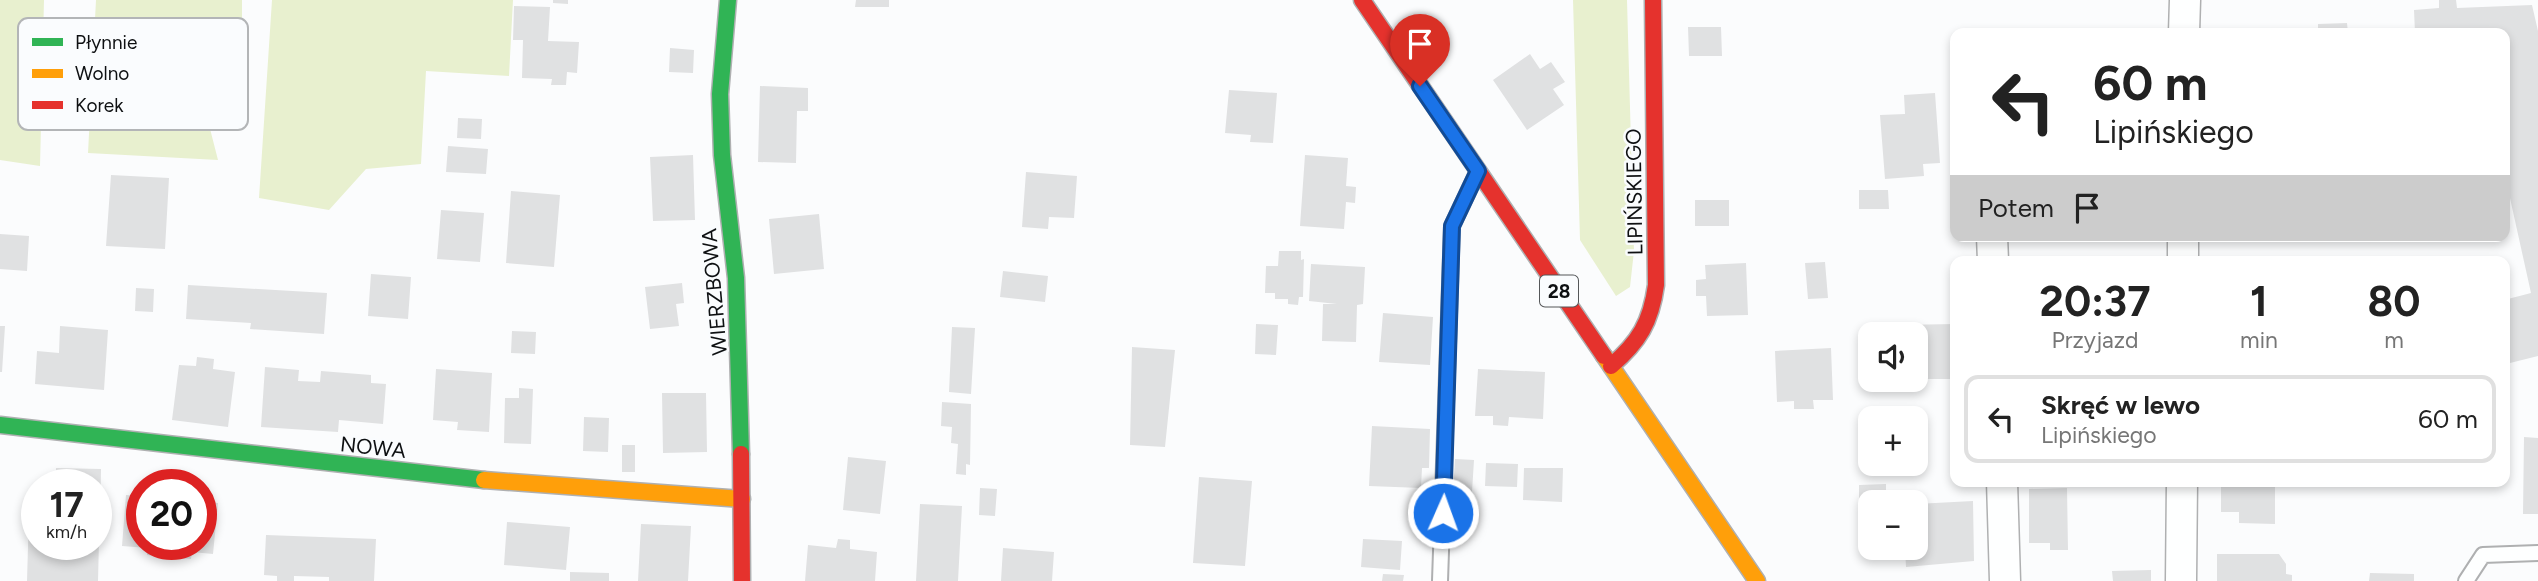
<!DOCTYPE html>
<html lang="pl">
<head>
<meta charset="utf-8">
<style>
	body { margin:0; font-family:Figtree,sans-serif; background:#f6f6f6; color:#222; height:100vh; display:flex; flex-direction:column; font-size:26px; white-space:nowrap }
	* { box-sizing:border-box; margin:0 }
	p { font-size:23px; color:#767676 }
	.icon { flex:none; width:38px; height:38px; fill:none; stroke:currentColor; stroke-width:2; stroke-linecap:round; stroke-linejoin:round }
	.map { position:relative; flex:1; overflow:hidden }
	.sheet { position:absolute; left:1950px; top:256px; width:560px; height:231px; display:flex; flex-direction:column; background:#fff; border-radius:14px; box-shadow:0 4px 10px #0003 }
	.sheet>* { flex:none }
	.hud { position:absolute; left:1950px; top:28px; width:560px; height:214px; border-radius:14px; box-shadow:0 4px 10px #0003; background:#fff; color:#222; overflow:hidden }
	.buttons { position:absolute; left:1858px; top:322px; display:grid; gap:14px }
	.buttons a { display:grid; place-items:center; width:70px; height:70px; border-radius:14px; background:#fff; box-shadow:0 4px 10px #0003; font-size:35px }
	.speed { position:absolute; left:21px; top:469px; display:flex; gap:14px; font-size:35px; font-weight:700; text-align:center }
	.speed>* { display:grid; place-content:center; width:91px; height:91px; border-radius:50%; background:#fff; box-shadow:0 4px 10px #0003; line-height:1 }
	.speed small { font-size:18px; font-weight:400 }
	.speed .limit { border:10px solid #d22; background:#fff; color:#111 }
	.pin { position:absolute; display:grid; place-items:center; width:60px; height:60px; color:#fff; margin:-72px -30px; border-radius:50% 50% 50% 0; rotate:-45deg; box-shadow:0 0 7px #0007 }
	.pin .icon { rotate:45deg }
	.me { position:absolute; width:77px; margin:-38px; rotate:2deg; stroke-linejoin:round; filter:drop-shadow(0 0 5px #0008) }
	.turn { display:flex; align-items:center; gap:24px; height:147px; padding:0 28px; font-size:32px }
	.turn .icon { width:91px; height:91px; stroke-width:2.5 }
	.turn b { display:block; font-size:49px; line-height:60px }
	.then { display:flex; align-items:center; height:66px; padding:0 28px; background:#0003; gap:14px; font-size:26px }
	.eta { display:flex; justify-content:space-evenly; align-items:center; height:119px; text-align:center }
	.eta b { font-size:42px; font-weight:700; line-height:49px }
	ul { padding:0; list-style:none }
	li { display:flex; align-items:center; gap:21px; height:88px; margin:0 14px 10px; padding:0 14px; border:4px solid #e0e0e0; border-radius:14px }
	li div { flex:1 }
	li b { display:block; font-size:26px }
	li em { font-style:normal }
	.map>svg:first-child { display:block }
</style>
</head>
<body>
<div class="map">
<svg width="2538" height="581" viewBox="0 0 2538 581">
	<rect width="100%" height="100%" fill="#fbfcfd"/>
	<path fill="#e8f0cf" d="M 0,0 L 44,0 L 40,166 L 0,160 Z
		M 96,0 L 242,0 L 242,54 L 232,106 L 207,117 L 218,160 L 88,153 Z
		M 272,0 L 513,0 L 509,76 L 426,71 L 421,164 L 366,169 L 329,210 L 259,198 Z
		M 1573,0 L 1627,0 L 1634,251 L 1630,287 L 1616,296 L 1580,240 Z"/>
	<path fill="#e0e1e2" d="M 553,0 L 568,0 L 568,4 L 553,3 Z
		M 856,0 L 889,0 L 889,7 L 855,7 Z
		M 2439,0 L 2456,0 L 2457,8 L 2532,5 L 2538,31 L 2538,356 L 2510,363 L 2504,337 L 2504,300 L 2531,293 L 2504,171 L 2504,33 L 2415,33 L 2414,10 L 2439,8 Z
		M 514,6 L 550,7 L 548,41 L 579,42 L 577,73 L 567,72 L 566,85 L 551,85 L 552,79 L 522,78 L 523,40 L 513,40 Z
		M 2347,23 L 2348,33 L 2318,33 L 2318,24 Z
		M 1688,27 L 1721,27 L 1722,56 L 1689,56 Z
		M 670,48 L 694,50 L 693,73 L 669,72 Z
		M 1530,54 L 1540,69 L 1551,62 L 1565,82 L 1553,89 L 1564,105 L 1527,130 L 1493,80 Z
		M 760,86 L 808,88 L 808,111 L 797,111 L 796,163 L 758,162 Z
		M 1229,90 L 1277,93 L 1273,143 L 1250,142 L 1251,135 L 1225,133 Z
		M 1935,93 L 1940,163 L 1923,164 L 1924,176 L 1885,179 L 1880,115 L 1905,114 L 1904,95 Z
		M 458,118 L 482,119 L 481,139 L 457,138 Z
		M 448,146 L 488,149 L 486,174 L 446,172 Z
		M 693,155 L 695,220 L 653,221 L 650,157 Z
		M 1305,155 L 1348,158 L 1346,186 L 1356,187 L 1355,203 L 1346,202 L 1344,229 L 1300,226 Z
		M 1026,172 L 1077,176 L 1074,218 L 1049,217 L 1048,229 L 1022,227 Z
		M 111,175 L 169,178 L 165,249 L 106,246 Z
		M 1859,190 L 1888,190 L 1889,209 L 1859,209 Z
		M 511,191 L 560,195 L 554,267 L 506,263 Z
		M 1695,200 L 1729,200 L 1729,226 L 1695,226 Z
		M 441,210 L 484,213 L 480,262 L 437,259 Z
		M 819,214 L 824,269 L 774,274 L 769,219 Z
		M 0,234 L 29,236 L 27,271 L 0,269 Z
		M 2024,236 L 2058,236 L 2058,239 L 2024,239 Z
		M 1279,251 L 1301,251 L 1301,260 L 1304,259 L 1303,297 L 1299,297 L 1298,305 L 1288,304 L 1288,299 L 1275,299 L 1275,293 L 1265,293 L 1266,266 L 1278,266 Z
		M 1825,262 L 1828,298 L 1808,299 L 1805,263 Z
		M 1746,263 L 1748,315 L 1707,316 L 1706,296 L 1696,296 L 1696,280 L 1706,279 L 1705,265 Z
		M 1311,264 L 1365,267 L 1363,304 L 1357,305 L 1356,342 L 1322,341 L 1323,304 L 1337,304 L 1309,301 Z
		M 1003,271 L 1048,276 L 1045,302 L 1000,297 Z
		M 371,274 L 411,277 L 408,319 L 368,316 Z
		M 682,283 L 684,303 L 676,304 L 679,326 L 650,329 L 645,287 Z
		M 188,285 L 327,293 L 324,334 L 250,329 L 251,323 L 186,319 Z
		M 136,288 L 154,289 L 153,312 L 135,311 Z
		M 1383,313 L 1433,317 L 1430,365 L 1379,362 Z
		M 1256,324 L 1278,325 L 1276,355 L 1255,354 Z
		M 1955,324 L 1955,379 L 1923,379 L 1923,374 L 1916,374 L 1916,334 L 1898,334 L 1898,325 Z
		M 0,326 L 5,326 L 2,372 L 0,372 Z
		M 60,326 L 108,330 L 104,390 L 35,384 L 37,351 L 59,353 Z
		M 952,327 L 975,328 L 971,394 L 949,392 Z
		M 512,331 L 536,332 L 535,354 L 511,353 Z
		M 1132,347 L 1175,350 L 1165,447 L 1130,445 Z
		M 1831,348 L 1833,400 L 1813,400 L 1814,409 L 1794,409 L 1794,401 L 1777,402 L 1775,351 Z
		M 197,357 L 214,359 L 213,369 L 235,372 L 228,427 L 172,420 L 179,365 L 196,366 Z
		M 265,367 L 299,370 L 298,381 L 320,382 L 321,371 L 371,375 L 371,383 L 386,384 L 383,424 L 339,420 L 338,432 L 261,427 Z
		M 436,369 L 492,373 L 489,432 L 457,430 L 458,422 L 433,420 Z
		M 1478,369 L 1545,372 L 1543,419 L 1509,417 L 1508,426 L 1493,425 L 1493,416 L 1475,416 Z
		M 519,388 L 533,389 L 531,444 L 504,443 L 505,398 L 519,398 Z
		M 662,393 L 706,393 L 707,452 L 663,453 Z
		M 942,402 L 971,404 L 970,465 L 966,464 L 966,475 L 956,474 L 958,444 L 951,443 L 952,427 L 941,426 Z
		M 584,417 L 609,418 L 608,452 L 583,451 Z
		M 1372,426 L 1430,429 L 1429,468 L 1422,468 L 1421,488 L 1369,486 Z
		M 2524,437 L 2538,438 L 2538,514 L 2523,514 Z
		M 622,445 L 635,445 L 635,472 L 622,472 Z
		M 848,457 L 886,461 L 880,514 L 843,510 Z
		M 1455,459 L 1474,460 L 1472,492 L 1453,492 Z
		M 1486,463 L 1518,464 L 1517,487 L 1485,486 Z
		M 56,468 L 101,469 L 100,529 L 96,529 L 96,485 L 56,485 Z
		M 1524,468 L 1563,468 L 1562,502 L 1523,500 Z
		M 1199,477 L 1252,481 L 1245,566 L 1193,563 Z
		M 2221,481 L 2275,481 L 2275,524 L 2239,523 L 2239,512 L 2221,512 Z
		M 1886,484 L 1886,500 L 1859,501 L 1859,485 Z
		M 980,488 L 997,489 L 995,516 L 979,515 Z
		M 2067,488 L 2068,550 L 2050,550 L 2050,543 L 2029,543 L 2029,489 Z
		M 126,495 L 142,496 L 142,544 L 201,544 L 201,502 L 218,503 L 213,554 L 192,552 L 191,559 L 147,555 L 148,548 L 122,546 Z
		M 1973,501 L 1974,561 L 1906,567 L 1905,548 L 1916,548 L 1916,504 Z
		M 920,504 L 962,506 L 958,581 L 916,581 Z
		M 29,512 L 37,513 L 37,544 L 46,544 L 46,551 L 74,552 L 74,544 L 96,544 L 99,541 L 98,581 L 27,581 Z
		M 507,522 L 570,527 L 566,570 L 504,565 Z
		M 641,524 L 691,526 L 688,581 L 638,581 Z
		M 266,535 L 376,539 L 374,581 L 329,581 L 329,577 L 294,576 L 294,581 L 277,581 L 277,576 L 264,575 Z
		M 838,539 L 850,540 L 850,549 L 877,552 L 875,581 L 805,581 L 808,545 L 836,548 Z
		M 1363,539 L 1402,541 L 1400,570 L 1361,567 Z
		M 1003,548 L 1054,552 L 1052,581 L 1001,581 Z
		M 2217,554 L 2279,554 L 2286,564 L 2286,574 L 2292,575 L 2292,581 L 2217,581 Z
		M 2151,570 L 2151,581 L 2113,581 L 2112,571 Z
		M 570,572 L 609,573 L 609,581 L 570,581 Z
		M 2370,573 L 2414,574 L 2414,581 L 2369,581 Z
		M 1383,574 L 1404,575 L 1403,581 L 1382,581 Z"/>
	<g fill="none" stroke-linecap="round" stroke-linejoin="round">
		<defs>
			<path id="lane" d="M 1440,581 L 1452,226 L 1476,175
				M 2466,581 L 2483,555 L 2538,553"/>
			<path id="street" d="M 2184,33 L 2185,0
				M 1992,236 L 1993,261
				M 2183,261 L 2183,236
				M 2002,481 L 2005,581
				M 2181,581 L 2182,481"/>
			<path id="fast" d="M 728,0 L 720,94 L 722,155 L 736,278 L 741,454
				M 0,425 L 484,480"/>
			<path id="slow" d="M 1604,356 L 1757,581
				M 484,480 L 742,499"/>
			<path id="jam" d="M 1362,0 L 1604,356
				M 1611,366 C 1639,342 1651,322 1656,285 L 1653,0
				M 741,454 L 742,581"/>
		</defs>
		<use href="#lane" stroke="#afb0b1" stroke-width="18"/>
		<use href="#street" stroke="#afb0b1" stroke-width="33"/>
		<use href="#fast" stroke="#afb0b1" stroke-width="19"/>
		<use href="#slow" stroke="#afb0b1" stroke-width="19"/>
		<use href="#jam" stroke="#afb0b1" stroke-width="19"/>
		<use href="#lane" stroke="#feffff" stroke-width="14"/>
		<use href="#street" stroke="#feffff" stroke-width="30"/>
		<use href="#fast" stroke="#30b455" stroke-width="16"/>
		<use href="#slow" stroke="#ff9f0a" stroke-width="16"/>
		<use href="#jam" stroke="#e5322d" stroke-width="16"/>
	</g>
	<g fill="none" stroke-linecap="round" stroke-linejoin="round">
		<defs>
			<path id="route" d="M 1420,86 L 1478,171 L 1452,226 L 1443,513"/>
		</defs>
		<use href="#route" stroke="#114b97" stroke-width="18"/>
		<use href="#route" stroke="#1a73e8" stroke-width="12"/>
	</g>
	<g text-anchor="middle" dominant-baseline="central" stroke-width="5" stroke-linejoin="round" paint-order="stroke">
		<rect fill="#fafcfe" stroke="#555759" stroke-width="2" x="1540" y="275.5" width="38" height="31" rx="5"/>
		<g font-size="19" font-weight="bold" fill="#0e1012">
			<text x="1559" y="291">28</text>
		</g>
		<g font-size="21" fill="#0e1012" stroke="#fafcfe">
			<text transform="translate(1634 192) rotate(-91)">LIPIŃSKIEGO</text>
			<text transform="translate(714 292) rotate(-95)">WIERZBOWA</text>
			<text transform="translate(373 447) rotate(6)">NOWA</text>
		</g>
	</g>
	<rect x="18" y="18" width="230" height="112" rx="10" fill="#fafcfe" stroke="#b3b5b7" stroke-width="2"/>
	<rect x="32" y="38" width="31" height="8" fill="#30b455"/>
	<rect x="32" y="69" width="31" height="9" fill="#ff9f0a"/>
	<rect x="32" y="101" width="31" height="8" fill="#e5322d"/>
	<g font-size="19" fill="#0e1012">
		<text x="75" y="49">Płynnie</text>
		<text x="75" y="80">Wolno</text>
		<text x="75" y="112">Korek</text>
	</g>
</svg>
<div class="buttons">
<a><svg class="icon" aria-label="sound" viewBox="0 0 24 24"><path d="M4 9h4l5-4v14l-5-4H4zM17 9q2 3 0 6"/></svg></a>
<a>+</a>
<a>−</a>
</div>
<div class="speed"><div>17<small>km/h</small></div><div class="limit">20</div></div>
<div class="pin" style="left:1420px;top:86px;background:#d93025"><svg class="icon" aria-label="arrive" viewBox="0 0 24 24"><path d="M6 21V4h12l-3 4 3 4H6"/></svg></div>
<svg class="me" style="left:1443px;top:513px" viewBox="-20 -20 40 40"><circle r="17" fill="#1a73e8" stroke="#fff" stroke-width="3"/><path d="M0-11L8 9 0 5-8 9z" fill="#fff"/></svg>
<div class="hud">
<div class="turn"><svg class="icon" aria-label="left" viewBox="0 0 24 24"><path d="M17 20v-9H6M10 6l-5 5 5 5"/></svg><div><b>60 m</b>Lipińskiego</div></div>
<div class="then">Potem<svg class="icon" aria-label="arrive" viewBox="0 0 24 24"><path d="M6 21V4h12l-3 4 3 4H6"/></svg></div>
</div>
<section class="sheet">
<div class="eta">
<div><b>20:37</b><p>Przyjazd</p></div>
<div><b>1</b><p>min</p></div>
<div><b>80</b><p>m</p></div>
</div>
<ul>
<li><svg class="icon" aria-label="left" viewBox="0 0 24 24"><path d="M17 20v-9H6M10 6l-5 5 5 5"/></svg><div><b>Skręć w lewo</b><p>Lipińskiego</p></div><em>60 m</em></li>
</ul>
</section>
</div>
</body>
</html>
